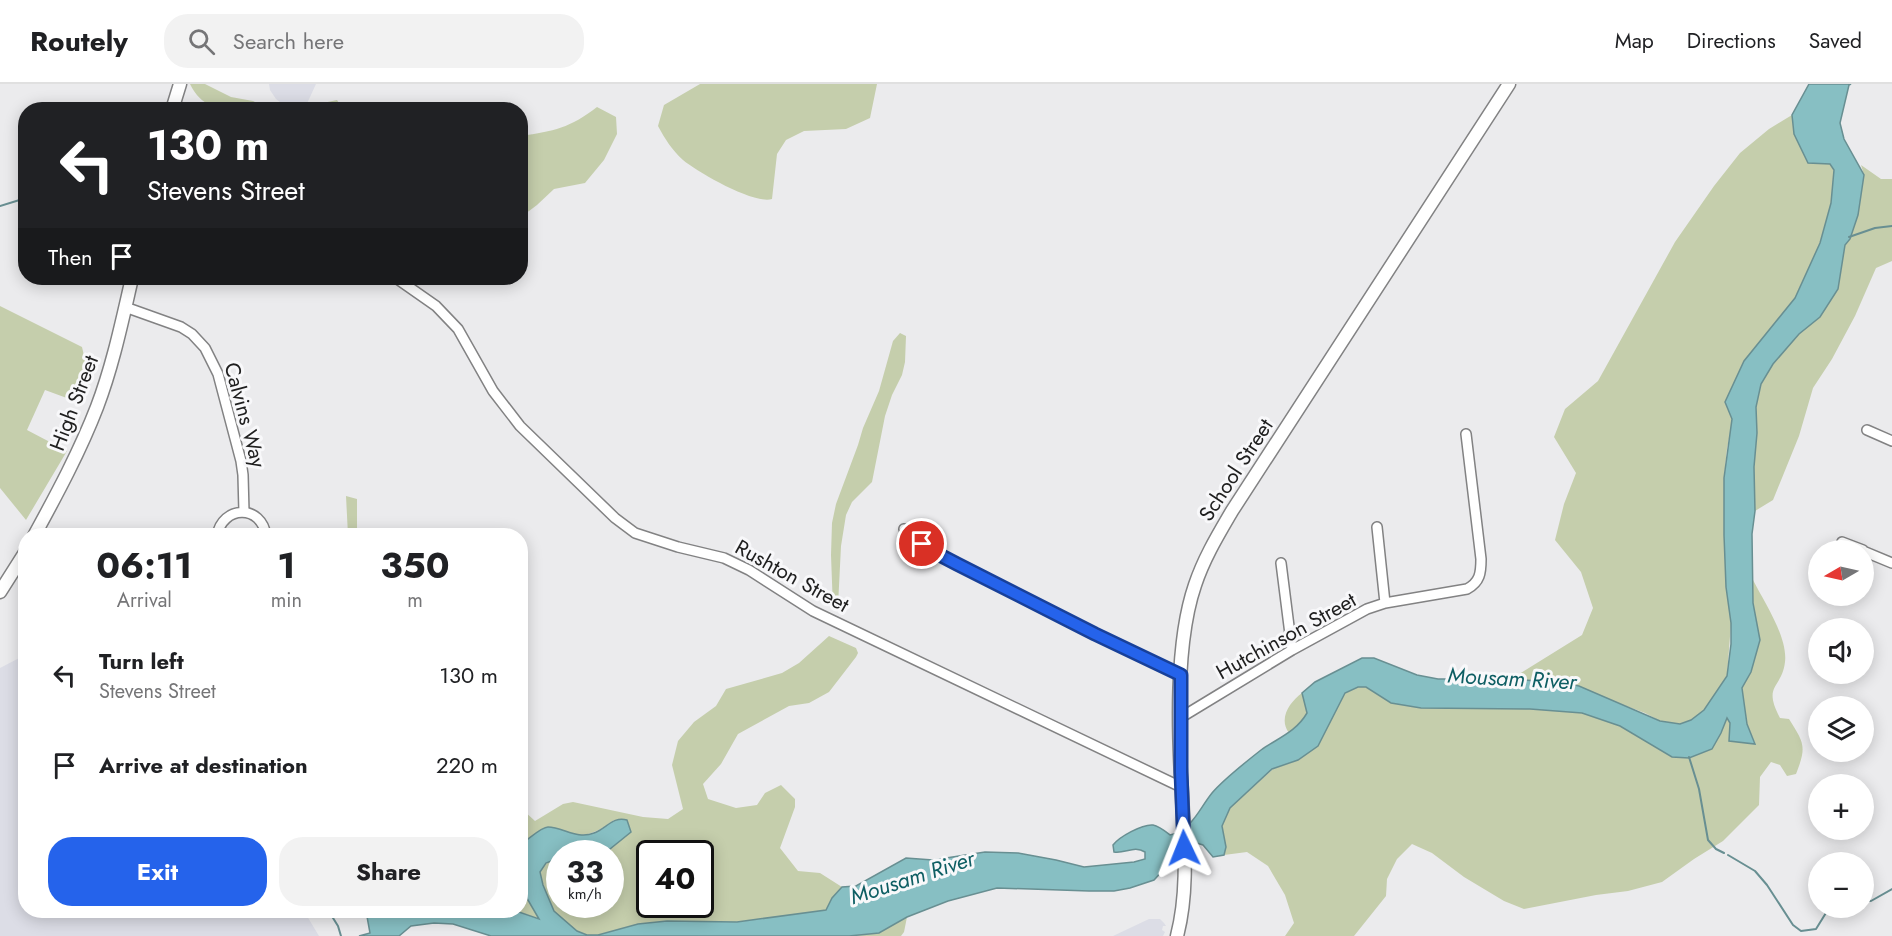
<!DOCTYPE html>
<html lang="en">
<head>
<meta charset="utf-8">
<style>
	body { margin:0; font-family:Jost,sans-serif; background:#f2f2f2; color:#202124; height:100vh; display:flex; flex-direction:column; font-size:22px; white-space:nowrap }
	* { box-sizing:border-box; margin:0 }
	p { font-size:20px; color:#757577 }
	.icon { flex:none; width:33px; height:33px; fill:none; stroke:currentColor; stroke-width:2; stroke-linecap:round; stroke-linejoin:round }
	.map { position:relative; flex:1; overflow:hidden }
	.panel { position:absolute; left:18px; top:444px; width:510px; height:390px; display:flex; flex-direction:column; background:#fff; border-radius:24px; box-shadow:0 3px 15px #0003 }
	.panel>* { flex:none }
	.top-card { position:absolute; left:18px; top:18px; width:510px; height:183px; border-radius:24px; box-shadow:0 3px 15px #0003; background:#202124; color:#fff; overflow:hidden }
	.needle { width:39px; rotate:261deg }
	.fabs { position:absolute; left:1808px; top:456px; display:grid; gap:12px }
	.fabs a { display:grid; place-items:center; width:66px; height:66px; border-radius:50%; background:#fff; box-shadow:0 3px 15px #0003; font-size:30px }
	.speed { position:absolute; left:546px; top:756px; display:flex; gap:12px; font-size:30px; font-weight:700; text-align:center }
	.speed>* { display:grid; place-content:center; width:78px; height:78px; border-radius:50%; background:#fff; box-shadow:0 3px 15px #0003; line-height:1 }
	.speed small { font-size:15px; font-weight:400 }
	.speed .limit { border:3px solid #111; border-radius:9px; background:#fff; color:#111 }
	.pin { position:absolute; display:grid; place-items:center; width:51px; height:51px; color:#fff; margin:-26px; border:3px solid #fff; border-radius:50%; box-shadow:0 2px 6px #0007 }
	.me { position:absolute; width:66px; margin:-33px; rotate:358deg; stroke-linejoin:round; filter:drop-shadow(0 0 4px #0008) }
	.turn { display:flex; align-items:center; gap:21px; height:126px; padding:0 30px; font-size:27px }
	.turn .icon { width:78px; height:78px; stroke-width:2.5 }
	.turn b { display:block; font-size:42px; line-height:51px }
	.then { display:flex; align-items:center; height:57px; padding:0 30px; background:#0003; gap:12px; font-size:22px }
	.eta { display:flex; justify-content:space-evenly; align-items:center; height:102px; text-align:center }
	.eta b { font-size:36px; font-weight:700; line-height:42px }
	.cta { display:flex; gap:12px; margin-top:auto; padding:12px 30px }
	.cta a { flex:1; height:69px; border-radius:24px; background:#2563eb; color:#fff; font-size:24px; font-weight:700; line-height:69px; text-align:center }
	.cta a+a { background:#f2f2f2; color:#202124 }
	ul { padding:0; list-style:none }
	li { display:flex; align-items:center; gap:18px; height:90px; padding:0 30px }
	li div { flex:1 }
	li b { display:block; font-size:22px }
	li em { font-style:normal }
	header { display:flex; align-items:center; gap:36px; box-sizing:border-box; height:84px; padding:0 30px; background:#fff; border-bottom:2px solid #e0e0e0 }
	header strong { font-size:28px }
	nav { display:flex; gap:33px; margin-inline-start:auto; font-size:21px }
	.search { width:420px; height:54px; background:#f2f2f2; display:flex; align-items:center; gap:15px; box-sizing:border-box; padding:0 21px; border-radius:24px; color:#757577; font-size:22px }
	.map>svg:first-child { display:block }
</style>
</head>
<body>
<header>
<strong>Routely</strong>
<div class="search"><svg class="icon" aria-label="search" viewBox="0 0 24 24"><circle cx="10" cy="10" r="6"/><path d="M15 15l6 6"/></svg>Search here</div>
<nav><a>Map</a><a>Directions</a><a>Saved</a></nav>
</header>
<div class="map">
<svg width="1892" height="852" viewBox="0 0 1892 852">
	<rect width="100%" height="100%" fill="#ebebed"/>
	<path fill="#dcdde6" d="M 269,0 L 316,0 L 304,26 L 289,25 L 276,15 L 270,6 Z
		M 25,571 L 26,826 L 304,827 L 319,852 L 0,852 L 0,584 Z
		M 1149,835 L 1160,835 L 1164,839 L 1166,842 L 1163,842 L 1162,846 L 1165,848 L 1163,852 L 1113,852 Z"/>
	<path fill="#c5ceac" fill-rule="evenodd" d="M 190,0 L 205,0 L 231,13 L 253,17 L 268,25 C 237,26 206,33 190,0 Z
		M 700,0 L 877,0 L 870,34 L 846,45 L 804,47 L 786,56 L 777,70 L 772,115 C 755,121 697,88 683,76 C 672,66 665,55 658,42 L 664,21 Z
		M 337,16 L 343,25 L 312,25 L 323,19 Z
		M 597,23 L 616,33 L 617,50 L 604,76 L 585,99 L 554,105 L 537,121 L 521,133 L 521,52 C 554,47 570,44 597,23 Z
		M 1792,31 L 1794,50 L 1830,80 L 1834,86 L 1831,119 L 1820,159 L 1795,214 L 1744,277 L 1727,365 L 1724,394 L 1726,503 L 1731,539 L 1727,592 L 1704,626 L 1691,636 L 1680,640 L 1660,637 L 1645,629 L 1564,599 L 1511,595 L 1582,551 L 1593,524 L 1581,488 L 1555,456 L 1564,420 L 1576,389 L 1554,353 L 1565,325 L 1598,297 L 1675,158 L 1714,102 L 1740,69 L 1769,45 Z
		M 1861,81 L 1881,95 L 1892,95 L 1892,177 L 1876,184 L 1855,232 L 1832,275 L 1813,304 L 1799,352 L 1773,416 L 1755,427 L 1754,383 L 1757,349 L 1756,323 L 1761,300 L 1773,280 L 1799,250 L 1820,233 L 1838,205 L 1845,161 L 1850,155 L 1858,131 L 1864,91 Z
		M 0,222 L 82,263 L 90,298 L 83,320 L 45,306 L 27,346 L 67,367 L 26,436 L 0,404 Z
		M 900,249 L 906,252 L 905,278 L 902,291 L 892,311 L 885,332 L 872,398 L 852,418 L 846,431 L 841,462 L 838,522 L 833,525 L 831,471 L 832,439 L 836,420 L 858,361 L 863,344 L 879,307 L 893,257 Z
		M 346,412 L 357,415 L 357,451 L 348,451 Z
		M 1753,496 C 1764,518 1788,553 1785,578 C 1782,605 1762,600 1780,634 L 1789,635 C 1804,659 1807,662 1796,690 L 1787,692 L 1780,681 L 1771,678 L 1760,693 L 1759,721 L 1723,757 L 1694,775 L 1662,798 L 1628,807 L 1596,811 L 1524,825 L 1504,817 L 1464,793 L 1432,769 L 1412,760 L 1397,775 L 1387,795 L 1386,812 L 1354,852 L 1285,852 L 1294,839 L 1285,811 L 1268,782 L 1247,768 L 1224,771 L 1226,763 L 1222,742 L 1230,724 L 1273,685 L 1298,676 L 1325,648 L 1329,637 L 1345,609 L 1358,603 L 1366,603 L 1391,619 L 1421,624 L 1530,625 L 1582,629 L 1620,642 L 1672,673 L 1689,674 L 1712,665 L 1721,649 L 1727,634 L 1742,658 L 1755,659 L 1747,640 L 1742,604 L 1751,588 L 1760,556 L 1753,519 Z
		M 829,552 L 856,564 L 858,569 L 856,573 L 829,608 L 809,619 L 789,622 L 738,650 L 721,680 L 703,700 L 708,715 L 736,724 L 757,721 L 765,709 L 781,701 L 795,715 L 795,723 L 780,764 L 798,787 L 820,789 L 842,803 L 832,814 L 826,826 L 737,838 L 667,837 L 598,851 L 588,851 L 576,847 L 554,827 L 543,801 L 540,788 C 545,780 550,775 559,774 L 560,820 L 610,820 L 610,770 L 599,769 L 605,768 L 617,758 L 614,736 C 599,747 585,755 566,749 C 561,747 554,743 548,743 C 541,743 528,756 521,760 L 521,728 L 523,726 L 535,737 L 563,720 L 573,718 L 643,733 L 668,735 L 683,725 L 672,681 L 678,657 L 694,638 L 716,622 L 726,605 L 782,589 L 799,579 ZM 650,770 L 700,770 L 700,820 L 650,820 Z
		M 1302,609 L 1307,629 L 1301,639 L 1289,649 C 1278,634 1290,618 1302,609 Z
		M 521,804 L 540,835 L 516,827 L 520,826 Z
		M 907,833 L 904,848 L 901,852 L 849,852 L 879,849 Z"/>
	<path fill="#87bfc3" stroke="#688f92" stroke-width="1.5" d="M 1809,0 L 1851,0 L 1849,1 L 1840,39 L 1844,55 L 1864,91 L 1858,131 L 1850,155 L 1845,161 L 1838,205 L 1820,233 L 1799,250 L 1773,280 L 1761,300 L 1756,323 L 1757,349 L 1754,383 L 1755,427 L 1752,450 L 1753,519 L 1760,556 L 1751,588 L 1742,604 L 1747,640 L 1755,660 L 1729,657 L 1730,639 L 1727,634 L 1721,649 L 1712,665 L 1689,674 L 1672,673 L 1620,642 L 1582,629 L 1530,625 L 1421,624 L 1391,619 L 1366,603 L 1358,603 L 1345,609 L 1318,662 L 1298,676 L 1272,685 L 1230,724 L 1222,742 L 1226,763 L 1224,771 L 1213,773 L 1203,761 L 1190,757 L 1154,796 L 1130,804 L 1114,807 L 1089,807 L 997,804 L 948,817 L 907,833 L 879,849 L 849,852 L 491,852 L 453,840 L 434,839 L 411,842 L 399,852 L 359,852 L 370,849 L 366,827 L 516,827 L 539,835 L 521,804 L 521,760 C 528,756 541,743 548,743 C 563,743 577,756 594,749 C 607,744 613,732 627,736 L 631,748 L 605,769 L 560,770 L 559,774 L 546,779 L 540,788 L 543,801 L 554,827 L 577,847 L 587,851 L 598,851 L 638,840 L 667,837 L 737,838 L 826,826 L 832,814 L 842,803 L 856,802 L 906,774 L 933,776 L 985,768 L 1018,769 L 1056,776 L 1084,783 L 1134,778 L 1145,775 L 1145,768 C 1134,761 1125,770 1114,768 L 1113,761 C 1119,753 1142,740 1153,741 C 1159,742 1165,747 1170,751 C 1193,745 1199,725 1212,709 C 1223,696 1247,677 1261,666 C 1278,654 1296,648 1307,629 L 1302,609 L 1315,598 L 1362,574 L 1374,574 L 1417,591 L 1438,595 L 1511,595 L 1564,599 L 1579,602 L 1660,637 L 1680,640 L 1691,636 L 1704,626 L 1727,592 L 1731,560 L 1731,539 L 1726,503 L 1724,451 L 1724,394 L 1732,335 L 1725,318 L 1744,277 L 1795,214 L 1820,159 L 1831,119 L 1834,86 L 1830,80 L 1808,79 L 1794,50 L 1792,31 Z"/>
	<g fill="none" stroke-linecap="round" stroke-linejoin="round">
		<path stroke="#688f92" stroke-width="2" d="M 0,122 L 26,114
			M 1849,153 L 1875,144 L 1892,142
			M 1689,673 L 1699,705 L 1708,756 L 1716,765 L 1724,769
			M 1728,771 L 1755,787 L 1767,801 L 1793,841 L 1801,847 L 1816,845 L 1829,824
			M 1863,816 L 1871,817 L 1892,805
			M 328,826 L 338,842 L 341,852"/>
		<defs>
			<path id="minor" d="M 396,194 L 436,222 L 458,245 L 493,307 L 520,342 L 615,434 L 635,449 L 678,463 L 724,474 L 749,486 L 813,527 L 1181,703
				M 125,223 L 181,243 L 192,250 L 205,264 L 218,290 L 241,377 L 243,391 L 244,428
				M 1867,346 L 1892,357
				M 1377,443 L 1385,519
				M 904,445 L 934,468 L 1095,550 L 1181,591
				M 217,452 C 222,421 262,420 266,452
				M 1842,458 L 1863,466
				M 1863,467 L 1892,479
				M 1281,479 L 1292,566
				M 1180,634 L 1292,566 L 1367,525 L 1385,519 L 1467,505 C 1480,498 1481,489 1481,475 L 1466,350"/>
			<path id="tertiary" d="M 172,26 L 180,0
				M 34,452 C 57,410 80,367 97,323 C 113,281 122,237 132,194
				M 0,508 L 26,467
				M 1177,852 C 1189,806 1184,758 1182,710 C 1178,648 1175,559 1195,501 C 1204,474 1218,451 1232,427 L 1509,0"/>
		</defs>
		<use href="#minor" stroke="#828283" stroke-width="12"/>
		<use href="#tertiary" stroke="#828283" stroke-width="15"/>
		<use href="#minor" stroke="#fff" stroke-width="9"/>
		<use href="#tertiary" stroke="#fff" stroke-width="12"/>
	</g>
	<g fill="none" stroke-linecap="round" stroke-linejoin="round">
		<defs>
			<path id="route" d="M 922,460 L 934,468 L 957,480 L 1095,550 L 1181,591 L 1181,688 L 1184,764"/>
		</defs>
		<use href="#route" stroke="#184099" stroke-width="15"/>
		<use href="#route" stroke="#2563eb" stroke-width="10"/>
	</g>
	<g text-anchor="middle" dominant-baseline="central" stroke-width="6" stroke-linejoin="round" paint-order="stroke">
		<g font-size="21" fill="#202020" stroke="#f8f8fa">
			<text transform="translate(74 319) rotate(-69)">High Street</text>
			<text transform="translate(245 331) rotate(75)">Calvins Way</text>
			<text transform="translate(1236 386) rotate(-57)">School Street</text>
			<text transform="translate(792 492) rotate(29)">Rushton Street</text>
			<text transform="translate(1286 552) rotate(-29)">Hutchinson Street</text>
		</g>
		<g font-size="22" font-style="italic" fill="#0e5e63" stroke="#f8f8fa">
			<text transform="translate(1512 594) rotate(3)">Mousam River</text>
			<text transform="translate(912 793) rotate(-18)">Mousam River</text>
		</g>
	</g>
</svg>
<div class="fabs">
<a><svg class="needle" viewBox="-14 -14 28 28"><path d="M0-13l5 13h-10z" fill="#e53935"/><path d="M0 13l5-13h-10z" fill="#757577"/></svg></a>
<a><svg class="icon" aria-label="sound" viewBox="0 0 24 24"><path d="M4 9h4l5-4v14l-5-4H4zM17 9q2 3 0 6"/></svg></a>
<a><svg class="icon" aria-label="layers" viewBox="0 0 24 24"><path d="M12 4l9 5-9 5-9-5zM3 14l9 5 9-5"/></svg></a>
<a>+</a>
<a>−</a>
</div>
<div class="speed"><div>33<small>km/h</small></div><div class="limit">40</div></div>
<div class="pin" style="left:922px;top:460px;background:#d93025"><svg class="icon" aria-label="arrive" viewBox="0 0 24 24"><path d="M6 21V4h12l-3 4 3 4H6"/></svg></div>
<svg class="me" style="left:1184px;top:764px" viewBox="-20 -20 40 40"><path d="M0-17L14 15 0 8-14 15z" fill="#2563eb" stroke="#fff" stroke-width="4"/></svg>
<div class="top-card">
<div class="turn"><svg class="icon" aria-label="left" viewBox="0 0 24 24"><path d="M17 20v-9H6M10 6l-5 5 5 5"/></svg><div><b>130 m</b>Stevens Street</div></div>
<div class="then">Then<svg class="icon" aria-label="arrive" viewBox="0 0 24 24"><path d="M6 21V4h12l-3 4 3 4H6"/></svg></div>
</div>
<section class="panel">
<div class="eta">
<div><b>06:11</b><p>Arrival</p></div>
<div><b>1</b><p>min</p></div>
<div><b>350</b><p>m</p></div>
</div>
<ul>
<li><svg class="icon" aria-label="left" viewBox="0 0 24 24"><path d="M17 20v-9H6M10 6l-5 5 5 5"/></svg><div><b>Turn left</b><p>Stevens Street</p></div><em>130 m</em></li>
<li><svg class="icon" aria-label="arrive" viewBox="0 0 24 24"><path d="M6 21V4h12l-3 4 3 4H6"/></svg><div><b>Arrive at destination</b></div><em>220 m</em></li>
</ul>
<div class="cta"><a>Exit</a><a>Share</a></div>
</section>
</div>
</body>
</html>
